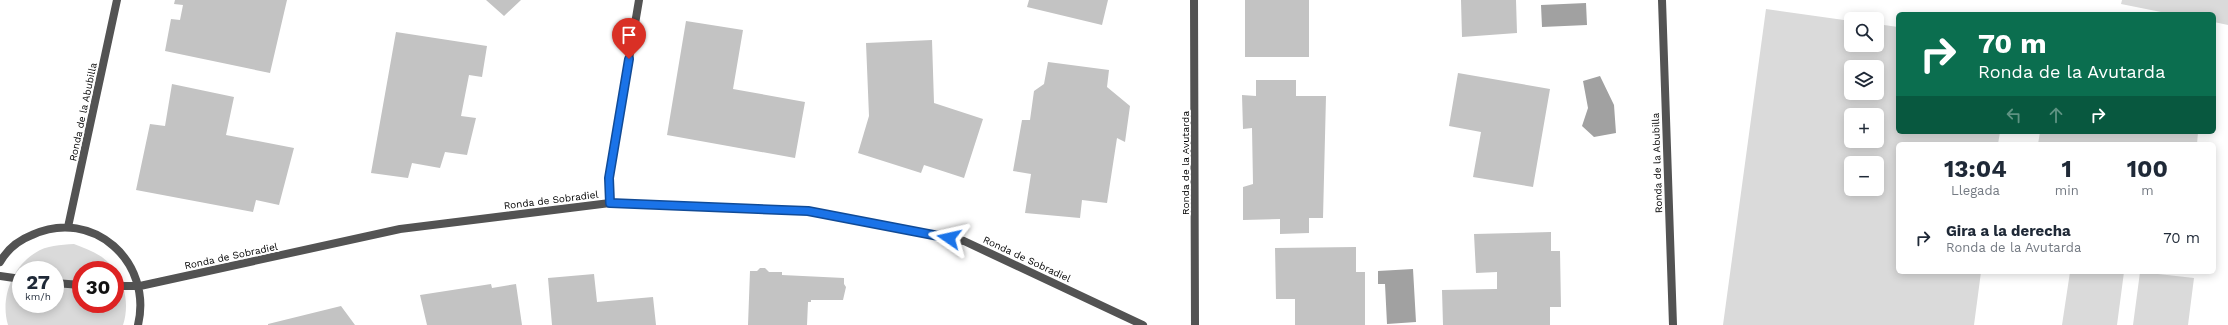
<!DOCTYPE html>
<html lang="es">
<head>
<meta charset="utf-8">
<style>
	body { margin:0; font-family:"Work Sans",sans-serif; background:#f6f6f7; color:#1f2937; height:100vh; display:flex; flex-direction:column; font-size:15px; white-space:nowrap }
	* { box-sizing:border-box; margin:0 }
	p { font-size:13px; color:#747a83 }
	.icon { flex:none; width:22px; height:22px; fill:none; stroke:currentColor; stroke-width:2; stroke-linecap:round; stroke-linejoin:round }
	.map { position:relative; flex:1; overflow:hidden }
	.side { position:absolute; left:1896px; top:142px; width:320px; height:132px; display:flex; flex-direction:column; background:#fff; border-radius:6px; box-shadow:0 2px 10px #0003 }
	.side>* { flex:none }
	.banner { position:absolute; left:1896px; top:12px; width:320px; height:122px; border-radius:6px; box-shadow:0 2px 10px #0003; background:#0b6e4f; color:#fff; overflow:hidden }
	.tools { position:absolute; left:1844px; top:12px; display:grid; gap:8px }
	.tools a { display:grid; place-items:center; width:40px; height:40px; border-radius:6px; background:#fff; box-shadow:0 2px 10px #0003; font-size:20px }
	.speed { position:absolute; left:12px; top:261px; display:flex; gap:8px; font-size:20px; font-weight:700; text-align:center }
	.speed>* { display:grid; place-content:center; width:52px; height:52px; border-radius:50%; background:#fff; box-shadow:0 2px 10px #0003; line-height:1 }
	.speed small { font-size:10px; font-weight:400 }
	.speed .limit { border:6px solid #d22; background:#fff; color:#111 }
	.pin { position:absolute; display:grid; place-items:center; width:34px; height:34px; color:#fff; margin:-41px -17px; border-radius:50% 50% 50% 0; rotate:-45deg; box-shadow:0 0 4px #0007 }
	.pin .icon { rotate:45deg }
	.me { position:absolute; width:44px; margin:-22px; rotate:281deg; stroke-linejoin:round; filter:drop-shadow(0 0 3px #0008) }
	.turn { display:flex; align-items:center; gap:14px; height:84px; padding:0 16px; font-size:18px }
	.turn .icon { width:52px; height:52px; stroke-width:2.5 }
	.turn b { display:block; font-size:28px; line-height:34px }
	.lanes { display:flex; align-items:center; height:38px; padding:0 16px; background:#0003; justify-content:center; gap:20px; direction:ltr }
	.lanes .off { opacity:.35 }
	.eta { display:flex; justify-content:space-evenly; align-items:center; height:68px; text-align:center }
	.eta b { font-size:24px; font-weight:700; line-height:28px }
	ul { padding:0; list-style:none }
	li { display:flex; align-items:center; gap:12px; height:56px; padding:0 16px }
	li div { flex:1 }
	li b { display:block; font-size:15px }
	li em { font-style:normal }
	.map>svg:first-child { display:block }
</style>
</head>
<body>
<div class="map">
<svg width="2228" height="325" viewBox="0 0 2228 325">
	<rect width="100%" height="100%" fill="#fff"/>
	<path fill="#dadada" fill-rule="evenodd" d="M 2122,0 L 2228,0 L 2228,25 L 2214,22 L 2214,14 L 2171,14 L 2121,4 Z
		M 1766,9 L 1851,21 L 1851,45 L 1877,45 L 1877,24 L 1898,27 L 1898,132 L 2000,132 L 1998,144 L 1898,144 L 1898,272 L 1981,272 L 1974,325 L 1723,325 ZM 1851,67 L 1877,67 L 1877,93 L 1851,93 ZM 1851,115 L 1877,115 L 1877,141 L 1851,141 ZM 1851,163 L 1877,163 L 1877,189 L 1851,189 Z
		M 2040,132 L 2198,132 L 2197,144 L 2038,144 Z
		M 74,244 C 90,250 104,255 115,270 L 81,270 L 81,304 L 115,304 L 115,271 C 126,286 129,307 123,325 L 8,325 C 0,299 12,267 35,253 C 47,245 60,245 74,244 ZM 21,270 L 55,270 L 55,304 L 21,304 Z
		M 2070,272 L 2124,272 L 2117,325 L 2062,325 Z
		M 2140,272 L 2194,278 L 2188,325 L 2133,325 Z"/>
	<path fill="#a1a1a1" d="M 1586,3 L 1587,25 L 1542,27 L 1541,5 Z
		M 1600,76 L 1614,105 L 1616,133 L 1594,137 L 1582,126 L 1588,108 L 1583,81 Z
		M 1413,269 L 1416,322 L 1387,324 L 1385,284 L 1378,284 L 1378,271 Z"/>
	<path fill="#c3c3c3" d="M 175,0 L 287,0 L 270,73 L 165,51 L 171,19 L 180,20 L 183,5 L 174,4 Z
		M 486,0 L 521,0 L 504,16 Z
		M 1029,0 L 1108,0 L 1102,25 L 1027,7 Z
		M 1245,0 L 1309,0 L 1309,57 L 1245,57 Z
		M 1461,0 L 1516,0 L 1517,33 L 1462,37 Z
		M 686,21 L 743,30 L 733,89 L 805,102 L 795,158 L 667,135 Z
		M 396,32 L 487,46 L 482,77 L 469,75 L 461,116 L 476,118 L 467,155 L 445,152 L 440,168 L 412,163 L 408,178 L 371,173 Z
		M 932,40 L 934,103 L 983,119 L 964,178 L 924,165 L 921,173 L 858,153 L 869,116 L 866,43 Z
		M 1048,62 L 1109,70 L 1107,87 L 1130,106 L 1125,142 L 1117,138 L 1107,203 L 1082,200 L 1080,218 L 1025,213 L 1031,174 L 1013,171 L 1022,120 L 1030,120 L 1034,91 L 1044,84 Z
		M 1458,73 L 1550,89 L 1533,187 L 1473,177 L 1481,132 L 1449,126 Z
		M 1256,80 L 1296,80 L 1296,96 L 1326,96 L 1323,218 L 1309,218 L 1309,233 L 1280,234 L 1280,219 L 1243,220 L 1243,187 L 1253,184 L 1252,128 L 1243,129 L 1242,95 L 1256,96 Z
		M 172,84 L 234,97 L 226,135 L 294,148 L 279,205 L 256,200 L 253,212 L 136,190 L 150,124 L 165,126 Z
		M 1551,232 L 1551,251 L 1560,251 L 1561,307 L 1550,307 L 1550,325 L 1443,325 L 1442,290 L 1497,289 L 1497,272 L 1476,273 L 1474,234 Z
		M 1356,247 L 1356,272 L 1365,272 L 1365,325 L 1295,325 L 1295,299 L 1276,299 L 1275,248 Z
		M 760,268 L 765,268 L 769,272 L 782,272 L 782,275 L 844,278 L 844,284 L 846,287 L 843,300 L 811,300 L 811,302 L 808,302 L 807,325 L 748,325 L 750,271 L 757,271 Z
		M 594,274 L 597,302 L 653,297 L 656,325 L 552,325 L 548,278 Z
		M 491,284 L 492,288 L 516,284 L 522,325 L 427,325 L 420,295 Z
		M 341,306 L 355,325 L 268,325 L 268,324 Z"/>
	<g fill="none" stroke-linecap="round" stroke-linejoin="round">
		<path stroke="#535353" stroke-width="8" d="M 1194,0 L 1195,325
			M 1662,0 L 1673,325
			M 610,203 L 609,178 L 639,0
			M 68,227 L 117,0
			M 0,262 C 7,250 19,240 32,235 C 93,207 153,262 138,325
			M 0,276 L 21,279
			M 55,283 L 81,285
			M 115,286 L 140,286 L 400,229 L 610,203 L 808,211 L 964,241 L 1143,325"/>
	</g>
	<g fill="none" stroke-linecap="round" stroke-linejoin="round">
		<defs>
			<path id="route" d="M 629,59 L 609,178 L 610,203 L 808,211 L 949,238"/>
		</defs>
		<use href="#route" stroke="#114b97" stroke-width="10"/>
		<use href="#route" stroke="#1a73e8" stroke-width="7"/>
	</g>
	<g text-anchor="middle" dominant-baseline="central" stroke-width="4" stroke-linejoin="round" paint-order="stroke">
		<g font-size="10" fill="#000" stroke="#fff">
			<text transform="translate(83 112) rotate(-78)">Ronda de la Abubilla</text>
			<text transform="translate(1185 163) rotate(-90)">Ronda de la Avutarda</text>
			<text transform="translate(1657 163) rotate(-92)">Ronda de la Abubilla</text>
			<text transform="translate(551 200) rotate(-7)">Ronda de Sobradiel</text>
			<text transform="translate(231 256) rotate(-12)">Ronda de Sobradiel</text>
			<text transform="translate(1027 259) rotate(25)">Ronda de Sobradiel</text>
		</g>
	</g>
</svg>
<div class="tools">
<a><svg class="icon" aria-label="search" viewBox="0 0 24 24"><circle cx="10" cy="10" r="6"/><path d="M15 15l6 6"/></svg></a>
<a><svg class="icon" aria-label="layers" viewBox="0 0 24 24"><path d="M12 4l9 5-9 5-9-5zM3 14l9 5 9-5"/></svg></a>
<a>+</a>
<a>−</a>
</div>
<div class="speed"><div>27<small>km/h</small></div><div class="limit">30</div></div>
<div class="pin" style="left:629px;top:59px;background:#d93025"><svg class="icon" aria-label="arrive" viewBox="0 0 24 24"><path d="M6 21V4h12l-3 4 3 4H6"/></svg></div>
<svg class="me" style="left:949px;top:238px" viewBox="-20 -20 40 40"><path d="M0-17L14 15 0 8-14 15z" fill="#1a73e8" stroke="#fff" stroke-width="4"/></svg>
<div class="banner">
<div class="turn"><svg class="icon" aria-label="right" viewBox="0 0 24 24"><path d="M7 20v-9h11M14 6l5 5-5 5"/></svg><div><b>70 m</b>Ronda de la Avutarda</div></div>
<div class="lanes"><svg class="icon off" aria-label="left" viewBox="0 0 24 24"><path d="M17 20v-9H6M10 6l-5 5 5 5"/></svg><svg class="icon off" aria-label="ahead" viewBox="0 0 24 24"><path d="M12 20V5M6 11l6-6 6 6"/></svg><svg class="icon" aria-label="right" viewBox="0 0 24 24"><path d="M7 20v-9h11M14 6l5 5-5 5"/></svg></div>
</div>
<section class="side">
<div class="eta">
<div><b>13:04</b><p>Llegada</p></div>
<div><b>1</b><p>min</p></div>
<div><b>100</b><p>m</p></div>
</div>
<ul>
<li><svg class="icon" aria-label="right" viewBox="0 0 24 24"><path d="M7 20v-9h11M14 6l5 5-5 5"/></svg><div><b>Gira a la derecha</b><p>Ronda de la Avutarda</p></div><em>70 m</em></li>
</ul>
</section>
</div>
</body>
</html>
